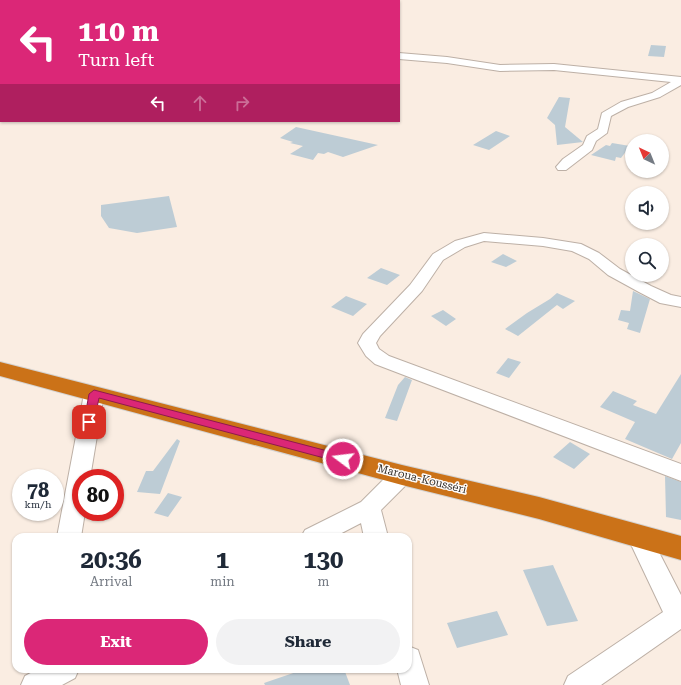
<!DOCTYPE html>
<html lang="en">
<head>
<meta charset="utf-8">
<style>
	body { margin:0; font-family:"Roboto Serif",serif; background:#f2f2f3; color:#1f2937; height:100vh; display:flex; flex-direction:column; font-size:15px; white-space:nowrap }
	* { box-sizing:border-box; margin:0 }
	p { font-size:13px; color:#747a83 }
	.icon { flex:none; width:22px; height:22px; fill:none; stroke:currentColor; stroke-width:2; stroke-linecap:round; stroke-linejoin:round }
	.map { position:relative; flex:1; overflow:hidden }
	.panel { position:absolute; left:12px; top:533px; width:400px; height:140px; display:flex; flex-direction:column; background:#fff; border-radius:12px; box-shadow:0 1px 3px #0004 }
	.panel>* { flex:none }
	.top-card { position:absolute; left:0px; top:0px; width:400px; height:122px; box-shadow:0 1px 3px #0004; background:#db2777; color:#fff; overflow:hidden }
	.needle { width:26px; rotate:317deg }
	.controls { position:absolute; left:625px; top:134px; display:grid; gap:8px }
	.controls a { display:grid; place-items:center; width:44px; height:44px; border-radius:50%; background:#fff; box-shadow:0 1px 3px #0004; font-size:20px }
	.speed { position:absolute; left:12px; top:469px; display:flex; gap:8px; font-size:20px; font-weight:700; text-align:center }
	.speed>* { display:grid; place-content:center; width:52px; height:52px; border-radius:50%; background:#fff; box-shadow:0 1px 3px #0004; line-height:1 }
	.speed small { font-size:10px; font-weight:400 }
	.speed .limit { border:6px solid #d22; background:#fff; color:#111 }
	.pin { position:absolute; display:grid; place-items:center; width:34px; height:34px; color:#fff; margin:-17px; border-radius:8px; box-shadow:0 2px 6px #0006 }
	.me { position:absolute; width:44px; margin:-22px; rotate:285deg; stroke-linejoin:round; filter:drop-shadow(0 0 3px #0008) }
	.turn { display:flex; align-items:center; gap:14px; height:84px; padding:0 12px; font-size:18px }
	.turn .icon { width:52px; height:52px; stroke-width:2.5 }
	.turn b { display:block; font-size:28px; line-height:34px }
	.lanes { display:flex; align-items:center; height:38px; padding:0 12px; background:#0003; justify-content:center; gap:20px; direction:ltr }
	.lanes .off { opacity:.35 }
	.eta { display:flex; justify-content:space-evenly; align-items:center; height:68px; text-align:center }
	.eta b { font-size:24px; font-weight:700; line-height:28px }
	.button { display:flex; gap:8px; margin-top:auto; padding:8px 12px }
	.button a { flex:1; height:46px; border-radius:24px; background:#db2777; color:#fff; font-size:16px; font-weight:700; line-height:46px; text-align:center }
	.button a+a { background:#f2f2f3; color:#1f2937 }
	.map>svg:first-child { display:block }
</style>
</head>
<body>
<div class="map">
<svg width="681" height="685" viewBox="0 0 681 685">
	<rect width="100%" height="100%" fill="#faede2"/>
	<path fill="#bdccd5" d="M 651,45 L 666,46 L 664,57 L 648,56 Z
		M 559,97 L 570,98 L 565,127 L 583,142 L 557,145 L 555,125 L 547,118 Z
		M 296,127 L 378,145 L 343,157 L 328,152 L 324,154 L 318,153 L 313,160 L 290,154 L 303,146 L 290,143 L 293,142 L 280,138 Z
		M 496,131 L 510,136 L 489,150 L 473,145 Z
		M 612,143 L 630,146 L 621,158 L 616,157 L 615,161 L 591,155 L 606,145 L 610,146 Z
		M 169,196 L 177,227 L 137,233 L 109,228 L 101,216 L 101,205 Z
		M 503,254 L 517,261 L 506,267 L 491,262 Z
		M 381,268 L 400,275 L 387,285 L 367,278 Z
		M 633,291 L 650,299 L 640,333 L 627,329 L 629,323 L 618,320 L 621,310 L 630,311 Z
		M 557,293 L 575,301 L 563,309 L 557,305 L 518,336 L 505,329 L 527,313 L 550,299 Z
		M 346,296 L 367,304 L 353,316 L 331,307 Z
		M 443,310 L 456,319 L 446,326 L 431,316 Z
		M 508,358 L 521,362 L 509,378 L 496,373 Z
		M 681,374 L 681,443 L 672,459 L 625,439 L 635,422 L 600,407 L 613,391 L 637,401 L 633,405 L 656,414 Z
		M 405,377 L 412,380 L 397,421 L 385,418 L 398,385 Z
		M 177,439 L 180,441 L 160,494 L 137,492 L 146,471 L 153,471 Z
		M 570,442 L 590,454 L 574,469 L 553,457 Z
		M 665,476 L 681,482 L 681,520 L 666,517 Z
		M 168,493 L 182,497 L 168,517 L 154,513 Z
		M 553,565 L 578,621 L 547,626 L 523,570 Z
		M 497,611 L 508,635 L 457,648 L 447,623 Z
		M 305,669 L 344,669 L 350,685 L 265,685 L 264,683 Z"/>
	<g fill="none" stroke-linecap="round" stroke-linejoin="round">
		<defs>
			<path id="street" d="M 0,20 L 1,20 L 1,26 L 0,25 Z
				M 399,53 L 447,57 L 500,65 L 554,64 L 681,77 L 681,85 L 660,97 L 628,107 L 611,116 L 607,133 L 596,141 L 592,150 L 566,170 L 558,170 L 556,167 L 563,159 L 583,145 L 587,136 L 598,129 L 602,113 L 621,102 L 652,93 L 671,82 L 554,70 L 500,71 L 447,63 L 399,59 Z
				M 484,233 L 543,238 L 581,244 L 599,253 L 620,269 L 651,286 L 671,295 L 681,297 L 681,307 L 660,303 L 639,292 L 608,275 L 589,259 L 572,251 L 543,246 L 484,241 L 465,247 L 443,260 L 422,291 L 380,336 L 376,343 L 379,349 L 389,356 L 681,464 L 681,481 L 375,364 L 366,356 L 358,343 L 363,334 L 410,285 L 433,254 L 455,241 Z
				M 94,388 L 101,389 L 104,394 L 90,478 L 81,478 L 81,512 L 85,512 L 81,537 L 57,537 L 84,394 L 87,389 Z
				M 402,467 L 410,469 L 413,475 L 410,481 L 381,510 L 388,537 L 364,537 L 361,523 L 334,537 L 301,537 L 305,530 L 361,502 L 394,469 Z
				M 639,527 L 647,529 L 681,595 L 681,629 L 601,685 L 564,685 L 568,676 L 663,612 L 627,536 L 631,529 Z
				M 408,646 L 418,650 L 429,685 L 401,685 L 397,669 L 408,669 Z
				M 38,669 L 79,669 L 75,678 L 62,685 L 21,685 L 25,676 Z"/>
			<path id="highway" d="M 0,362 L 402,465 L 539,497 L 681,536 L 681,560 L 539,519 L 402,485 L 0,376 Z"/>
		</defs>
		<use href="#street" stroke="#bdb0a6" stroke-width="2"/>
		<use href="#highway" stroke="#d3d2d1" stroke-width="2"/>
		<use href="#street" fill="#fff" fill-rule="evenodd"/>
		<use href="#highway" fill="#cb7218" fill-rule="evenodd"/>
	</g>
	<path fill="#db2777" stroke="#8e194d" d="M 94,390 L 343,455 L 347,457 L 348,459 L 347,462 L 343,463 L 99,398 L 94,422 L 93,425 L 86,425 L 84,422 L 89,394 Z"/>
	<g text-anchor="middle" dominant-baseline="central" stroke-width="3" stroke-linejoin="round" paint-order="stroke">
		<g font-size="11" fill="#36312d" stroke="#fffcfa">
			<text transform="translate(422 479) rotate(14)">Maroua-Kousséri</text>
		</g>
	</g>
</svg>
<div class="controls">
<a><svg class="needle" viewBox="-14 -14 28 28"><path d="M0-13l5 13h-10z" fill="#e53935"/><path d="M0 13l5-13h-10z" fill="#747a83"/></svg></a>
<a><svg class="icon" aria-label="sound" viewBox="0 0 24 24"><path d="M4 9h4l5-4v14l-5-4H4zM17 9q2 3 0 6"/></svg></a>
<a><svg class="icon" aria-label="search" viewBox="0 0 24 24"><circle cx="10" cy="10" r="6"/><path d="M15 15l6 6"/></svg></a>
</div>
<div class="speed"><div>78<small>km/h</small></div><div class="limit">80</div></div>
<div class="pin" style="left:89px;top:422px;background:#d93025"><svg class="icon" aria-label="arrive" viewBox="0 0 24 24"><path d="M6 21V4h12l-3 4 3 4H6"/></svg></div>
<svg class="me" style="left:343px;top:459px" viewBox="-20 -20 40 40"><circle r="17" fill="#db2777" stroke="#fff" stroke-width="3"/><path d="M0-11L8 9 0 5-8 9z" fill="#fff"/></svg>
<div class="top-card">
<div class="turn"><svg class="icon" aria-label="left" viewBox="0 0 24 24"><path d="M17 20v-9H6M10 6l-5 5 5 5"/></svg><div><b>110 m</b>Turn left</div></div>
<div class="lanes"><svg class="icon" aria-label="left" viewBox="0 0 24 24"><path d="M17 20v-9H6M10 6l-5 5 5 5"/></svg><svg class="icon off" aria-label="ahead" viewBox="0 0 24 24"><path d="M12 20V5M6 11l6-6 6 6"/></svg><svg class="icon off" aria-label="right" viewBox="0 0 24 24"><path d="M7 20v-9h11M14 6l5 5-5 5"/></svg></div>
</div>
<section class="panel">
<div class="eta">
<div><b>20:36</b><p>Arrival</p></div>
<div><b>1</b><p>min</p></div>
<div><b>130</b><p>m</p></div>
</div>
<div class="button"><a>Exit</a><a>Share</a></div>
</section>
</div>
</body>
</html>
